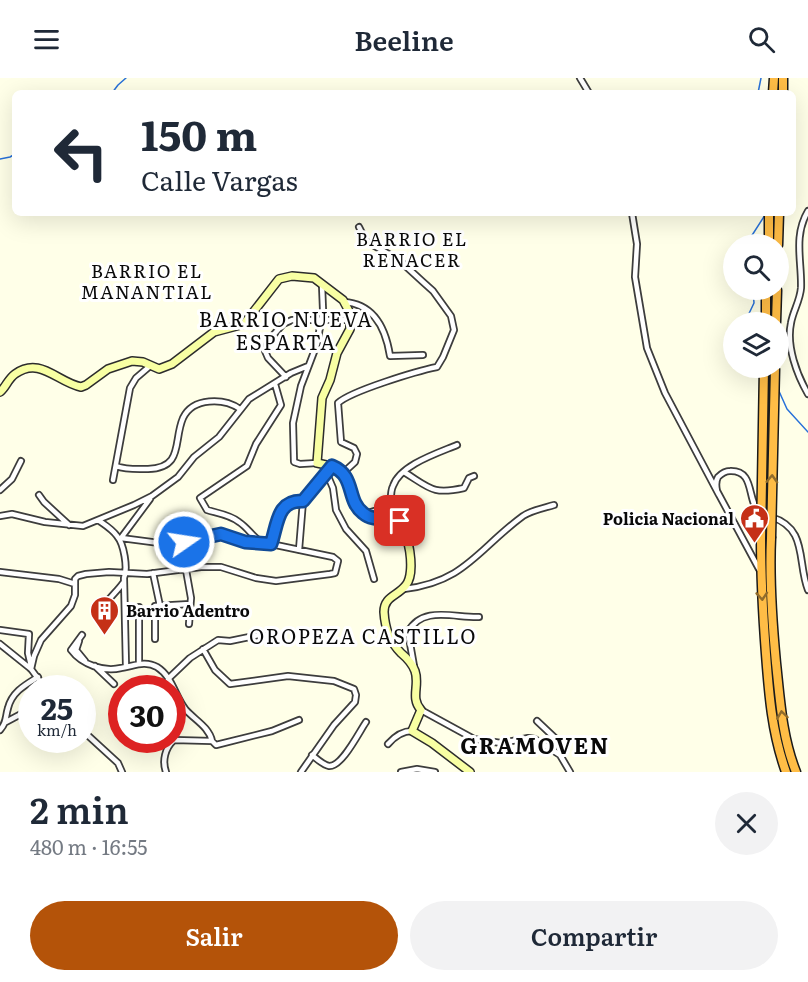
<!DOCTYPE html>
<html lang="es">
<head>
<meta charset="utf-8">
<style>
	body { margin:0; font-family:Literata,serif; background:#f2f2f3; color:#1f2937; height:100vh; display:flex; flex-direction:column; font-size:22px; white-space:nowrap }
	* { box-sizing:border-box; margin:0 }
	p { font-size:20px; color:#747a83 }
	.icon { flex:none; width:33px; height:33px; fill:none; stroke:currentColor; stroke-width:2; stroke-linecap:round; stroke-linejoin:round }
	.map { position:relative; height:694px; overflow:hidden }
	.side { display:flex; flex-direction:column; background:#fff; flex:1 }
	.side>* { flex:none }
	.banner { position:absolute; left:12px; top:12px; width:784px; height:126px; border-radius:9px; box-shadow:0 6px 24px #0002; background:#fff; color:#1f2937; overflow:hidden }
	.buttons { position:absolute; left:723px; top:156px; display:grid; gap:12px }
	.buttons a { display:grid; place-items:center; width:66px; height:66px; border-radius:50%; background:#fff; box-shadow:0 6px 24px #0002; font-size:30px }
	.speed { position:absolute; left:18px; top:597px; display:flex; gap:12px; font-size:30px; font-weight:700; text-align:center }
	.speed>* { display:grid; place-content:center; width:78px; height:78px; border-radius:50%; background:#fff; box-shadow:0 6px 24px #0002; line-height:1 }
	.speed small { font-size:15px; font-weight:400 }
	.speed .limit { border:9px solid #d22; background:#fff; color:#111 }
	.pin { position:absolute; display:grid; place-items:center; width:51px; height:51px; color:#fff; margin:-26px; border-radius:12px; box-shadow:0 3px 9px #0006 }
	.me { position:absolute; width:66px; margin:-33px; rotate:77deg; stroke-linejoin:round; filter:drop-shadow(0 0 4px #0008) }
	.turn { display:flex; align-items:center; gap:21px; height:126px; padding:0 30px; font-size:27px }
	.turn .icon { width:78px; height:78px; stroke-width:2.5 }
	.turn b { display:block; font-size:42px; line-height:51px }
	.round { display:grid; place-items:center; flex:none; width:63px; height:63px; border-radius:32px; background:#f2f2f3 }
	.summary { display:flex; align-items:center; justify-content:space-between; height:102px; padding:0 30px }
	h1 { font-size:36px; font-weight:600; line-height:45px }
	.action { display:flex; gap:12px; margin-top:auto; padding:12px 30px }
	.action a { flex:1; height:69px; border-radius:36px; background:#b45309; color:#fff; font-size:24px; font-weight:600; line-height:69px; text-align:center }
	.action a+a { background:#f2f2f3; color:#1f2937 }
	header { display:flex; justify-content:space-between; align-items:center; height:78px; padding:0 30px; background:#fff; font-size:27px; font-weight:600 }
	.map>svg:first-child { display:block }
</style>
</head>
<body>
<header><svg class="icon" aria-label="menu" viewBox="0 0 24 24"><path d="M4 6h16M4 12h16M4 18h16"/></svg>Beeline<svg class="icon" aria-label="search" viewBox="0 0 24 24"><circle cx="10" cy="10" r="6"/><path d="M15 15l6 6"/></svg></header>
<div class="map">
<svg width="808" height="694" viewBox="0 0 808 694">
	<rect width="100%" height="100%" fill="#ffffe8"/>
	<g fill="none" stroke-linecap="round" stroke-linejoin="round">
		<path stroke="#2871d9" stroke-width="1.5" d="M 112,15 L 118,7 L 126,0
			M 758,15 L 761,0
			M 0,81 L 10,79 L 15,76
			M 749,166 L 749,162 L 765,137
			M 745,244 L 754,225 L 753,212
			M 778,311 L 787,331 L 808,354"/>
		<defs>
			<path id="street" d="M 580,0 L 589,15
				M 808,133 C 793,158 802,184 801,210 C 800,223 793,233 791,245 C 786,268 797,297 808,316
				M 632,135 L 637,166 L 635,199 L 647,270 L 665,315 L 719,417
				M 344,224 C 375,226 386,252 390,278 L 423,277
				M 286,299 L 268,280 L 265,273 L 269,262 L 283,246 L 292,242 L 351,242
				M 317,385 L 300,386 L 294,384 L 293,345 L 301,308 L 317,266 L 323,232 L 322,207
				M 116,388 C 127,392 137,391 148,391 C 184,390 173,363 183,340 C 193,319 224,320 240,331
				M 404,394 C 430,410 432,417 464,410 L 469,400 L 474,398
				M 343,395 L 355,384 L 357,376 L 354,370 L 341,364 L 338,325 C 351,313 417,293 437,289 L 443,279 L 454,252 L 451,238 L 433,213 L 423,204 L 399,182 L 366,163 L 359,149
				M 327,396 L 333,410 L 336,432 L 346,451 L 366,473 L 374,501
				M 113,402 L 130,310 L 136,300 L 150,288
				M 0,412 L 12,401 L 21,383
				M 39,417 L 44,424 L 69,447
				M 364,436 L 391,428 C 391,422 390,414 393,408 C 400,387 438,375 457,367
				M 0,438 L 12,436 L 45,444 L 83,448 L 134,427 L 152,418 L 178,399 L 194,379 L 219,359 L 249,321 L 291,295 L 308,288
				M 771,439 C 808,450 797,484 808,512
				M 98,442 C 105,447 112,451 117,458 C 124,466 128,490 124,500 L 126,589
				M 121,460 L 150,421
				M 261,464 C 252,458 248,450 239,444 C 231,437 217,435 207,432 L 200,420 L 247,388 L 256,366 L 281,327 L 275,306
				M 271,466 C 277,445 277,422 303,423
				M 299,472 L 303,423 L 332,388
				M 759,491 L 717,413 C 716,408 715,404 718,399 C 721,396 726,393 730,393 C 756,392 746,423 760,435
				M 186,492 L 191,520 L 189,546
				M 0,494 L 59,501 L 75,506
				M 153,495 L 160,528
				M 404,511 C 465,504 478,471 523,438 C 532,432 544,430 554,427
				M 101,533 C 106,522 116,515 123,505
				M 0,552 L 29,556 L 28,575 L 31,588
				M 82,557 L 71,572 C 82,587 104,594 121,590 C 134,588 145,582 157,589 C 173,599 175,619 186,632 C 195,642 209,649 212,663
				M 155,561 L 155,528 L 190,526
				M 79,563 L 76,572 L 85,583
				M 0,566 L 31,591 L 45,610
				M 203,571 L 215,592 L 230,606 L 288,598 L 334,603 L 354,611 L 356,617 L 355,624 L 334,647 L 301,694
				M 139,586 L 139,529
				M 95,588 L 114,606
				M 414,588 L 408,554 C 422,527 455,540 479,539
				M 31,591 L 34,578 L 41,562 L 71,528 L 75,517 L 75,501 L 78,498 L 86,496 L 109,494 L 147,496 L 201,489 L 221,489 L 256,500 L 276,503 L 330,496 L 335,495 L 338,483 L 333,479 L 271,466 L 245,464 L 221,456 L 167,466 L 121,460
				M 168,601 L 190,580 L 218,562 L 230,563 L 264,556
				M 421,632 L 474,661 L 501,665 L 528,660 L 535,661 L 560,677 L 570,694
				M 537,643 L 555,660 L 562,677
				M 6,644 L 21,636 L 32,635
				M 0,652 C 7,644 5,640 8,630 C 12,614 25,607 38,599
				M 82,652 L 118,685 L 122,694
				M 388,666 C 395,658 402,653 412,653
				M 312,677 C 317,681 323,687 329,688 C 342,689 359,654 366,644
				M 166,694 C 162,683 165,670 174,662 L 212,663 L 216,667 L 272,653 L 299,642
				M 401,694 L 417,691 L 435,694"/>
			<path id="secondary" d="M 0,314 C 6,309 8,301 15,296 C 40,278 57,304 81,309 L 86,307 L 108,291 L 132,283 L 143,284 L 159,291 L 172,286 L 214,254 L 244,246 L 279,201 L 292,198 L 314,200 L 343,222 L 350,235 L 350,251 L 337,275 L 330,302 L 322,320 L 317,385 C 366,393 339,420 364,437 C 373,443 387,441 397,442 C 409,451 416,495 406,507 C 398,518 384,518 384,534 C 385,550 389,563 401,575 C 407,580 412,585 415,593 C 420,607 410,620 421,632 L 412,653 L 432,665 L 470,694"/>
			<path id="highway" d="M 773,15 L 774,0
				M 783,15 L 783,0
				M 769,166 L 769,135
				M 778,167 L 779,135
				M 766,244 L 766,212
				M 776,244 L 777,212
				M 761,460 C 761,499 763,537 766,576 C 769,616 772,655 786,694
				M 771,460 C 769,502 772,543 776,585 C 780,622 782,659 796,694"/>
		</defs>
		<use href="#street" stroke="#3d3d3d" stroke-width="8"/>
		<use href="#secondary" stroke="#2c2c2c" stroke-width="10"/>
		<use href="#highway" stroke="#1b1b1b" stroke-width="11"/>
		<use href="#street" stroke="#fff" stroke-width="4.5"/>
		<use href="#secondary" stroke="#f8ffa3" stroke-width="7"/>
		<use href="#highway" stroke="#ffbd46" stroke-width="8"/>
		<defs>
			<path id="highway-bridge" d="M 761,460 L 764,290
				M 771,460 L 775,290"/>
		</defs>
		<use href="#highway-bridge" stroke="#1b1b1b" stroke-width="11" stroke-linecap="butt"/>
		<use href="#highway-bridge" stroke="#ffbd46" stroke-width="8"/>
	</g>
	<defs><path id="oneway-chevron" d="M-2-3.5L2.5 0L-2 3.5" fill="none" stroke-width="1.6" stroke-linecap="round" stroke-linejoin="round" transform="scale(1.5)"/></defs>
	<g stroke="#916c2b">
		<use href="#oneway-chevron" transform="translate(772 401) rotate(-88)"/>
		<use href="#oneway-chevron" transform="translate(762 518) rotate(86)"/>
		<use href="#oneway-chevron" transform="translate(782 637) rotate(-98)"/>
	</g>
	<g fill="none" stroke-linecap="round" stroke-linejoin="round">
		<defs>
			<path id="route" d="M 184,464 L 221,456 L 245,464 L 271,466 C 278,445 277,422 303,423 L 332,388 C 356,398 346,422 363,435 C 373,444 388,439 400,443"/>
		</defs>
		<use href="#route" stroke="#114b97" stroke-width="15"/>
		<use href="#route" stroke="#1a73e8" stroke-width="10"/>
	</g>
	<defs>
		<symbol id="civic-pin" viewBox="-11 -11 22 30"><path d="M0 17L-7.5 6A9.5 9.5 0 1 1 7.5 6Z" fill="#c53017" stroke="#fff"/><path d="M-.6-6.5H3V-4.5H.6V-3L4-1V1h2V6H-6V1h2V-1L-.6-3ZM-1.2 2.5V6h2.4V2.5Z" fill="#fff"/></symbol>
		<symbol id="building-pin" viewBox="-11 -11 22 30"><path d="M0 17L-7.5 6A9.5 9.5 0 1 1 7.5 6Z" fill="#c53017" stroke="#fff"/><path d="M-4-6H4V6H1V3H-1V6H-4ZM-2.5-4.3h1.7v1.8h-1.7ZM.8-4.3h1.7v1.8H.8ZM-2.5-1h1.7V.8h-1.7ZM.8-1h1.7V.8H.8Z" fill="#fff"/></symbol>
	</defs>
	<g fill-rule="evenodd">
		<use href="#civic-pin" x="738" y="424" width="33" height="45"/>
		<use href="#building-pin" x="88" y="516" width="33" height="45"/>
	</g>
	<g text-anchor="middle" dominant-baseline="central" stroke-width="6" stroke-linejoin="round" paint-order="stroke">
		<g font-size="16" font-weight="bold" fill="#0a0a0a" stroke="#fff" text-anchor="end">
			<text x="734" y="440">Policia Nacional</text>
			<text x="126" y="532" text-anchor="start">Barrio Adentro</text>
		</g>
		<g font-size="18" letter-spacing="1.5" fill="#0a0a0a" stroke="#fff">
			<text x="412" y="160">BARRIO EL<tspan x="412" dy="21">RENACER</tspan></text>
			<text x="147" y="192">BARRIO EL<tspan x="147" dy="21">MANANTIAL</tspan></text>
		</g>
		<g font-size="20" letter-spacing="1.5" fill="#0a0a0a" stroke="#fff">
			<text x="286" y="240">BARRIO NUEVA<tspan x="286" dy="23">ESPARTA</tspan></text>
			<text x="363" y="557">OROPEZA CASTILLO</text>
		</g>
		<g font-size="22" font-weight="bold" letter-spacing="1.5" fill="#0a0a0a" stroke="#fff">
			<text x="535" y="666">GRAMOVEN</text>
		</g>
	</g>
</svg>
<div class="buttons">
<a><svg class="icon" aria-label="search" viewBox="0 0 24 24"><circle cx="10" cy="10" r="6"/><path d="M15 15l6 6"/></svg></a>
<a><svg class="icon" aria-label="layers" viewBox="0 0 24 24"><path d="M12 4l9 5-9 5-9-5zM3 14l9 5 9-5"/></svg></a>
</div>
<div class="speed"><div>25<small>km/h</small></div><div class="limit">30</div></div>
<div class="pin" style="left:400px;top:443px;background:#d93025"><svg class="icon" aria-label="arrive" viewBox="0 0 24 24"><path d="M6 21V4h12l-3 4 3 4H6"/></svg></div>
<svg class="me" style="left:184px;top:464px" viewBox="-20 -20 40 40"><circle r="17" fill="#1a73e8" stroke="#fff" stroke-width="3"/><path d="M0-11L8 9 0 5-8 9z" fill="#fff"/></svg>
<div class="banner">
<div class="turn"><svg class="icon" aria-label="left" viewBox="0 0 24 24"><path d="M17 20v-9H6M10 6l-5 5 5 5"/></svg><div><b>150 m</b>Calle Vargas</div></div>
</div>
</div>
<section class="side">
<div class="summary"><div><h1>2 min</h1><p>480 m · 16:55</p></div><a class="round"><svg class="icon" aria-label="close" viewBox="0 0 24 24"><path d="M6 6l12 12M18 6L6 18"/></svg></a></div>
<div class="action"><a>Salir</a><a>Compartir</a></div>
</section>
</body>
</html>
